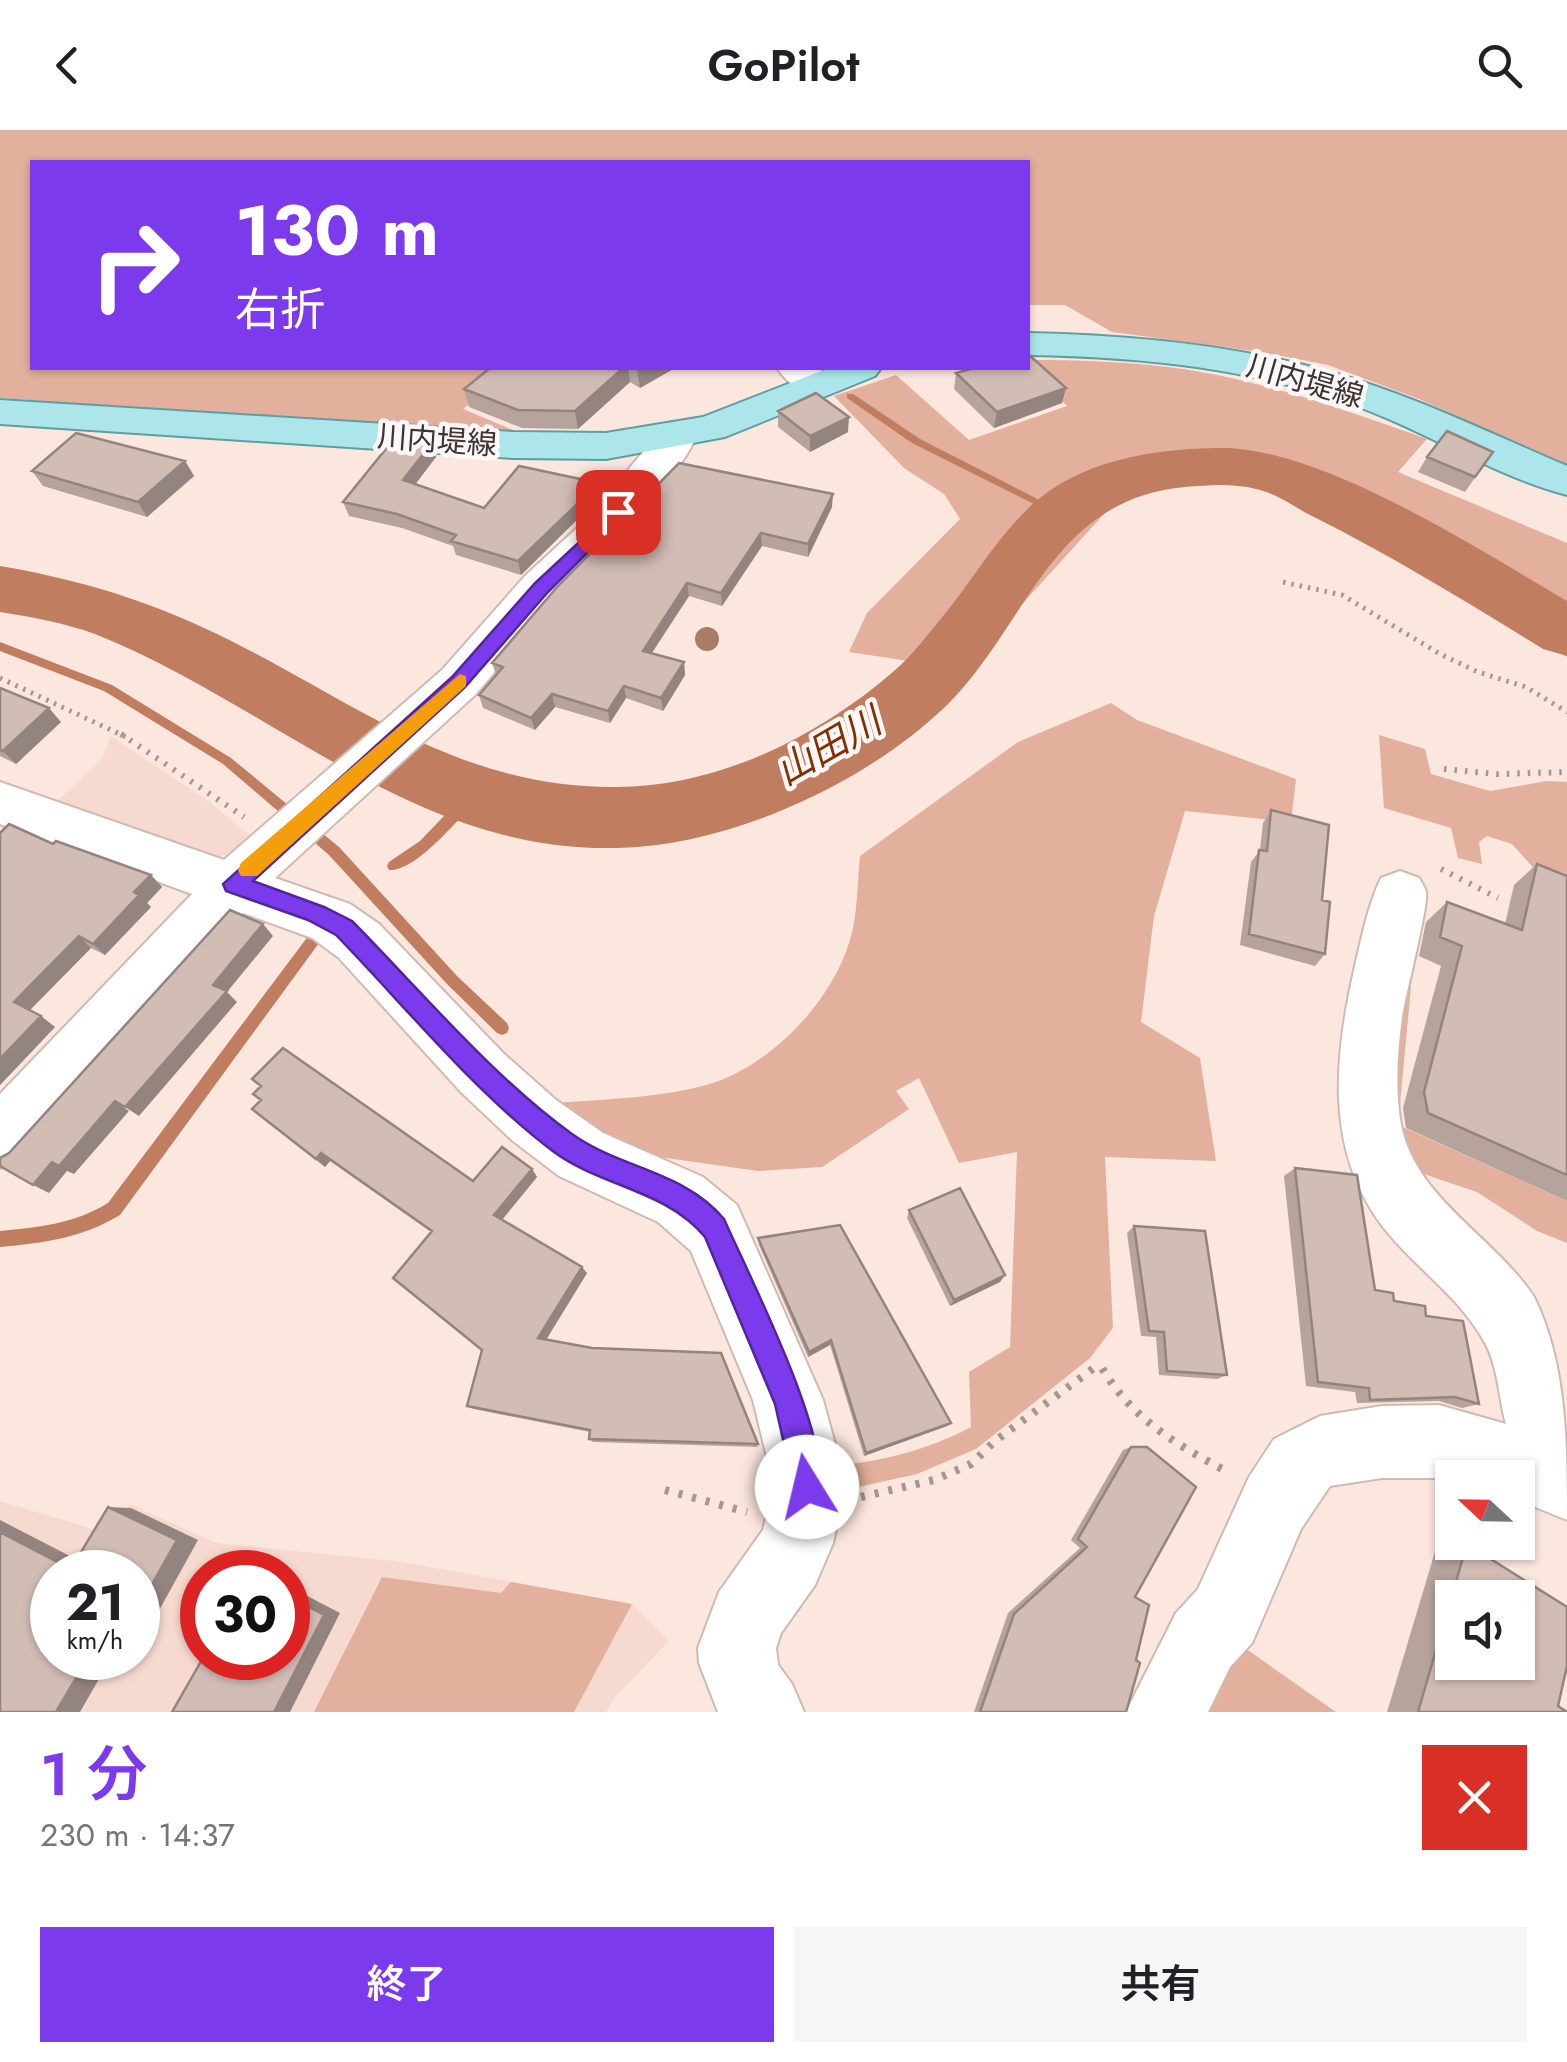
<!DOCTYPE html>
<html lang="ja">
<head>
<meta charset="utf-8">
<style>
	body { margin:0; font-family:Jost,"Noto Sans JP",sans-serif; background:#f6f6f6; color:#202124; height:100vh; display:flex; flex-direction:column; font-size:38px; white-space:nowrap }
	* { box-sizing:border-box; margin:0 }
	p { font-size:32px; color:#757577 }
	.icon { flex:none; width:55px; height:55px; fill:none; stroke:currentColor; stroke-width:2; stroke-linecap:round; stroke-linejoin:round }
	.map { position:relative; height:1582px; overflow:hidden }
	.details { display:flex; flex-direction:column; background:#fff; flex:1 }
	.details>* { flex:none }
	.top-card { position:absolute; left:30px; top:30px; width:1000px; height:210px; border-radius:0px; box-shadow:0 2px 8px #0004; background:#7c3aed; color:#fff; overflow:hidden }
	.needle { width:65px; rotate:292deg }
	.fabs { position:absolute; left:1435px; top:1330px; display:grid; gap:20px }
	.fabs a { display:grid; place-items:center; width:100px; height:100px; border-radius:0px; background:#fff; box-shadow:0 2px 8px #0004; font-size:50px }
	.speed { position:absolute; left:30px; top:1420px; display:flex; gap:20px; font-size:50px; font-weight:700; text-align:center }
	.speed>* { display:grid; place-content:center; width:130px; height:130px; border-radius:50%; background:#fff; box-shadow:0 2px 8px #0004; line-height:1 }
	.speed small { font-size:25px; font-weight:400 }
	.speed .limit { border:15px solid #d22; background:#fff; color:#111 }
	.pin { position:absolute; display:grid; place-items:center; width:85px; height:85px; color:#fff; margin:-42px; border-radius:20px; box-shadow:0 5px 15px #0006 }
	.me { position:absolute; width:110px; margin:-55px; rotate:351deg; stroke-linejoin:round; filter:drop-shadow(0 0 8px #0008) }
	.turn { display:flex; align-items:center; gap:35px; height:210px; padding:0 40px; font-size:45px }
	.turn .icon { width:130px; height:130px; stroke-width:2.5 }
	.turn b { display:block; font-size:70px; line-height:85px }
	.round { display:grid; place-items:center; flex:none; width:105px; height:105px; border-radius:0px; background:#f6f6f6 }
	.headline { display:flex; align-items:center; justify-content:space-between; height:170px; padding:0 40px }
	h1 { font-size:60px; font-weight:600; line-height:75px; color:#7c3aed }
	.button { display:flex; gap:20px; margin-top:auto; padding:20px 40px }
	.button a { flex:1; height:115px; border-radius:0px; background:#7c3aed; color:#fff; font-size:40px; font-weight:600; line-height:115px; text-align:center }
	.button a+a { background:#f6f6f6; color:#202124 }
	header { display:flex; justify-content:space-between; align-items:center; height:130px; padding:0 40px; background:#fff; font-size:45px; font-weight:600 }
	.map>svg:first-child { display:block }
</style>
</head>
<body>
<header><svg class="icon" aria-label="back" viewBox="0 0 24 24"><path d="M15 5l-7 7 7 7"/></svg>GoPilot<svg class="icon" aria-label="search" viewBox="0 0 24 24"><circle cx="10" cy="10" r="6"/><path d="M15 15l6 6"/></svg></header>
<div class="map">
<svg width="1567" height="1582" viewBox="0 0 1567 1582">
	<rect width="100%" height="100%" fill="#fce7de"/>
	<path fill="#f6dacf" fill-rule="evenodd" d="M 111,606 L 207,670 L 253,708 L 243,720 L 217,727 L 55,673 L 102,629 Z
		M 0,1371 L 110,1404 L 130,1374 L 216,1413 L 403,1432 L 632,1474 L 669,1511 L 615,1567 L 606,1582 L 0,1582 ZM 52,1442 L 138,1442 L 138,1528 L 52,1528 ZM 202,1442 L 288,1442 L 288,1528 L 202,1528 Z"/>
	<path fill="#e2b09c" d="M 0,0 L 1567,0 L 1567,336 L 1419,269 L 1328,235 L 1261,222 L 1112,202 L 1065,175 L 1028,175 L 1028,32 L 32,32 L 32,238 L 515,238 L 463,279 L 520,303 L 0,268 Z
		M 1028,230 C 1071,230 1115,231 1159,236 C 1252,246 1340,278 1427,309 L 1398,342 L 1567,413 L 1567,527 L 1322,376 L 1270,355 L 1239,349 L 1156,350 L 1115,372 L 1002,496 L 949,507 L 909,531 L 849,522 L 867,483 L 960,389 L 944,364 L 904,338 L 834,266 L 896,245 L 969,310 L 1067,276 L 1028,237 Z
		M 1111,573 L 1137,590 L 1296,649 L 1291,692 L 1185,681 L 1154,786 L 1141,892 L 1200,928 L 1216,1031 L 1105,1027 L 1113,1198 L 1090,1228 L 976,1319 L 917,1344 L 831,1363 L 825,1337 C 878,1332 924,1322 971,1297 L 969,1242 L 1010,1217 L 1017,1022 L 959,1033 L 919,948 L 896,961 L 909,979 L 822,1037 L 758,1041 L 603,1019 L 541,974 C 591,970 679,968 724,949 C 779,926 833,868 850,810 C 858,784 857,753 860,726 L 1018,612 Z
		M 1379,605 L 1425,619 L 1431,644 L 1490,661 L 1547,651 L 1567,652 L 1567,758 L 1538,743 L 1512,714 L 1487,706 L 1479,712 L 1482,734 L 1458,728 L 1451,698 L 1384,678 Z
		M 1395,850 L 1411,857 L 1398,995 L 1567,1071 L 1567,1113 L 1537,1101 L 1477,1062 L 1394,1034 Z
		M 382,1447 L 501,1463 L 511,1452 L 632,1474 L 574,1582 L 314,1582 Z
		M 1232,1509 L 1336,1582 L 1190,1582 Z"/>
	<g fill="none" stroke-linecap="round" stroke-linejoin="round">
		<path fill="#c17d60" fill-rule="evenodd" d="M 847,264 L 853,264 L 920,309 L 1065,383 L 1060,386 L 1056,385 L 912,313 L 847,268 Z
			M 0,512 L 112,555 L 231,628 L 339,717 L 457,846 L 507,893 L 509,898 L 507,903 L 502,905 L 497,903 L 447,854 L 329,725 L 223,634 L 104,561 L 0,521 Z
			M 472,661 L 477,662 L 478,666 L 477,670 C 458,689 416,742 389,740 L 387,736 L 389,732 L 420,711 L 467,662 Z
			M 314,803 L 319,805 L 321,809 L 319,813 L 120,1085 C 82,1108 43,1113 0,1117 L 0,1101 C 39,1097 74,1094 108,1073 L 309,805 Z"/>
		<path fill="#c17d60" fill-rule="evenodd" d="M 1227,318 C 1329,322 1478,419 1567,471 L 1567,526 L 1543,519 C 1467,472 1392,426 1312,386 C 1294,377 1276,363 1256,359 C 1233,353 1208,355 1185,357 C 1050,369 1028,496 945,577 C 863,655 729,716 616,718 C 415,723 271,574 95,504 C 65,493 32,487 0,482 L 0,436 C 71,448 137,467 202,497 C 344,562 448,657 613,657 C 715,658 817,608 894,541 C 913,525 928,504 944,485 C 976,446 1001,400 1040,368 C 1090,327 1164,318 1227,318 Z"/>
		<defs>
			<path id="minor" d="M 777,238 L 819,238 L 835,254 L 830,262 C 807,268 790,257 777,238 Z
				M 677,295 L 691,298 L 697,307 L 684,329 L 617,409 L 557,468 L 476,564 L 275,748 L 350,774 L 379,794 L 503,923 L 556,970 L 603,1003 L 703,1047 L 737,1075 L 823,1270 L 842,1340 L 842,1371 L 833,1413 L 815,1455 L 781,1503 L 776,1518 L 778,1535 L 792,1554 L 804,1582 L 718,1582 L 699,1533 L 698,1518 L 719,1462 L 763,1400 L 770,1371 L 770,1340 L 753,1270 L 691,1121 L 658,1092 L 559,1046 L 513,1011 L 461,962 L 339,828 L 312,808 L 243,783 L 22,1029 L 0,1038 L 0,964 L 192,764 L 0,694 L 0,652 L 224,730 L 442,540 L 525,446 L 587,389 L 663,298 Z
				M 1400,741 L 1419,748 C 1421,752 1425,757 1426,762 C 1429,774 1405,867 1402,888 C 1397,923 1395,960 1401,995 C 1416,1069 1495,1107 1534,1167 C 1567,1233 1567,1316 1567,1390 L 1518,1370 L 1518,1348 L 1382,1348 L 1330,1356 L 1301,1399 L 1252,1513 L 1230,1537 L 1208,1582 L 1126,1582 L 1176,1483 L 1198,1459 L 1249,1347 L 1274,1309 L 1320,1286 L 1382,1276 L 1439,1275 L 1506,1294 C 1499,1269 1498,1236 1485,1213 C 1460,1166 1411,1135 1380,1093 C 1324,1016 1335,923 1355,836 C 1362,806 1368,775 1381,748 Z"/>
			<path id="major" d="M 1028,203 C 1128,205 1227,214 1324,240 C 1408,263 1487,302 1567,336 L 1567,365 C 1500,348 1430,304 1364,279 C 1256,238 1143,227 1028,225 Z
				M 829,238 L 881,238 L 875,246 L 725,307 L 606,329 L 513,328 L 0,294 L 0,270 L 513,302 L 606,303 L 703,287 Z"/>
		</defs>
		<use href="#minor" stroke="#cfbab2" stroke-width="4"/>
		<use href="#major" stroke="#609da0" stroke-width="4"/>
		<path stroke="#a59690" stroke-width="5" stroke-dasharray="2.5 6" stroke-linecap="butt" d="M 1283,452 L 1342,465 L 1440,524 L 1478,542 L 1526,557 L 1567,582
			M 0,548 L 126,607"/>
		<path stroke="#a59690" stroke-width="6" stroke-dasharray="2.5 8" stroke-linecap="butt" d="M 121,604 L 244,687
			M 1444,639 L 1497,644 L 1567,642
			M 1441,739 L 1498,768"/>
		<path stroke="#a59690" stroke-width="8" stroke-dasharray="4 10" stroke-linecap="butt" d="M 665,1360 L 747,1382
			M 861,1367 L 934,1350 L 971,1334 L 995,1311 L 1094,1238 L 1102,1238 C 1131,1288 1178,1316 1228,1342"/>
		<use href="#minor" fill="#fff" fill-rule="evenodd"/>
		<use href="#major" fill="#ace6ea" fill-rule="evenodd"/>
	</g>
	<circle fill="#a87c66" cx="707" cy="509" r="12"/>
	<path fill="#b5a39c" d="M 490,238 L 675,238 L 640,258 L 630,252 L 578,299 L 522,298 L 469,277 L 464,259 Z
		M 956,243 L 1066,258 L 1062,273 L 994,298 L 954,259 Z
		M 778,281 L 848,302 L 810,322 L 778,297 Z
		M 432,313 L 436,327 L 415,354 L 484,378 L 599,353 L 601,366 L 521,445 L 456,425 L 453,416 L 402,398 L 349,386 L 343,372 Z
		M 1493,322 L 1465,362 L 1418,342 L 1427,327 Z
		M 185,331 L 194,346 L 147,387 L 43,356 L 32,341 Z
		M 832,377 L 808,427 L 762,416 L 722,476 L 689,466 L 652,523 L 684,532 L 685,545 L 663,581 L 626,568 L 610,593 L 555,577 L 535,600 L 483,578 L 479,565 L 496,545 L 492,533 L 557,457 Z
		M 0,558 L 61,592 L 16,634 L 0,626 Z
		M 1271,680 L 1322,770 L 1325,824 L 1315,836 L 1240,815 L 1251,732 L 1260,720 L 1263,693 Z
		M 53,714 L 151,745 L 162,757 L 147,773 L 151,777 L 105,825 L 91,818 L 30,880 L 55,897 L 0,955 Z
		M 1537,734 L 1567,746 L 1567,1071 L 1406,998 L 1403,978 L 1441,836 L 1419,826 L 1426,792 L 1447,772 L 1505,794 L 1514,755 Z
		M 252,949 L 473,1051 L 532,1039 L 537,1047 L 502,1090 L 587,1143 L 546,1210 L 592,1218 L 721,1223 L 758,1317 L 593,1312 L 589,1309 L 590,1302 L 474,1279 L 467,1276 L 482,1220 L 431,1102 L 330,1031 L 325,1037 L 262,988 L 260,956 Z
		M 1295,1038 L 1375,1160 L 1394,1171 L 1426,1186 L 1479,1274 L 1462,1278 L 1439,1271 L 1357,1273 L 1355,1262 L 1306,1256 L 1284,1046 Z
		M 909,1080 L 1005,1145 L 1000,1152 L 950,1176 L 907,1088 Z
		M 1134,1096 L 1227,1245 L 1217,1249 L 1159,1245 L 1156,1207 L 1141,1206 L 1127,1103 Z
		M 758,1108 L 951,1293 L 947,1296 L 864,1326 L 830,1215 L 808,1227 L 759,1115 Z
		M 1131,1317 L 1136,1530 L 1126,1582 L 974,1582 L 1008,1483 L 1080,1418 L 1071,1410 L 1123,1320 Z
		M 1467,1414 L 1558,1576 L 1567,1582 L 1387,1582 L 1437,1415 Z"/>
	<path fill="#93847f" d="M 623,238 L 628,238 L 630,252 L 578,299 L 575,281 Z
		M 641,238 L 675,238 L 640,258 L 637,240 Z
		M 1066,258 L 1062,273 L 994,298 L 997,282 Z
		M 849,287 L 848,302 L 810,322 L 810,306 Z
		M 432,313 L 436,327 L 408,364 L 403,350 Z
		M 185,331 L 194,346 L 147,387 L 138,372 Z
		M 599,353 L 601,366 L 521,445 L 518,431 Z
		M 833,364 L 832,377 L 808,427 L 808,414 Z
		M 761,403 L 762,416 L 722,476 L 721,463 Z
		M 687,453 L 689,466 L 645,533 L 643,521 Z
		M 684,532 L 685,545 L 663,581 L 661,568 Z
		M 624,556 L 626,568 L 610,593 L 608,581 Z
		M 552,564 L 555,577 L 535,600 L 531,588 Z
		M 49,578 L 61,592 L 16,634 L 3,621 Z
		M 151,745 L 162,757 L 147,773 L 151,777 L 105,825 L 93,814 L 134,762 Z
		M 263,794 L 273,806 L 227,862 L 237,872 L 139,986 L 125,977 L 213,855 Z
		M 79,806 L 91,818 L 28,882 L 14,872 Z
		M 41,886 L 55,897 L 0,955 L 0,929 Z
		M 115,971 L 129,981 L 74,1044 L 67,1041 L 49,1063 L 33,1055 L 52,1032 Z
		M 321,1023 L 330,1031 L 325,1037 L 316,1029 Z
		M 532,1039 L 537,1047 L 500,1092 L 494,1085 Z
		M 582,1137 L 587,1143 L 544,1213 L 538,1208 Z
		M 1005,1145 L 1000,1152 L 950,1176 L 954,1170 Z
		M 831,1210 L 830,1215 L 808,1227 L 809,1222 Z
		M 951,1293 L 947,1296 L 864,1326 L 866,1323 Z
		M 108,1377 L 131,1378 L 198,1410 L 152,1493 L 138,1494 L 138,1479 Z
		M 0,1390 L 95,1439 L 71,1439 L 0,1402 Z
		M 288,1456 L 340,1483 L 290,1582 L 274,1582 Z
		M 88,1528 L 111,1528 L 80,1582 L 56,1582 Z"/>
	<path fill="#d2bdb5" stroke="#93847f" stroke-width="2.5" fill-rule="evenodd" d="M 1028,224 L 1066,258 L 997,282 L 956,243 L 974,238 L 1028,238 Z
		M 490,238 L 623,238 L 575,281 L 518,280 L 464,259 Z
		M 816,263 L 849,287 L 810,306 L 778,281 Z
		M 1447,301 L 1493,322 L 1475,347 L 1427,327 Z
		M 76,303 L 185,331 L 138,372 L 32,341 Z
		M 393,310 L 432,313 L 403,350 L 484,378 L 519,336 L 599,353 L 518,431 L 451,411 L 456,405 L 397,384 L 343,372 Z
		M 679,333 L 833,364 L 808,414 L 761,403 L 721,463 L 687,453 L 643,521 L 684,532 L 661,568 L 624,556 L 608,581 L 552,564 L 531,588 L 479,565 L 503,537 L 492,533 L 557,457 Z
		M 0,558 L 49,578 L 3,621 L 0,620 Z
		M 1271,680 L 1329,695 L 1322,770 L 1330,772 L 1325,824 L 1249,804 L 1259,720 L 1267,721 Z
		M 9,694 L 53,714 L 56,711 L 151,745 L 134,762 L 139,765 L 93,814 L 79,806 L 14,872 L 41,886 L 0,929 L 0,703 Z
		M 1537,734 L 1567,746 L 1567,1045 L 1428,983 L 1424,962 L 1462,816 L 1440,807 L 1447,772 L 1522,800 Z
		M 230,780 L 263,794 L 213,855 L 227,861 L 125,977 L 115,971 L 59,1036 L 52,1032 L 33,1055 L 0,1036 L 0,1028 L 9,1023 Z
		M 283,918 L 473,1051 L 502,1017 L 532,1039 L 494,1085 L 582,1137 L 538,1208 L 592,1218 L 721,1223 L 758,1314 L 589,1309 L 590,1300 L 467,1276 L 482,1220 L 393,1148 L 432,1101 L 321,1023 L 316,1029 L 252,979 L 261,970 L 253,964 L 261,956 L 252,949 Z
		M 1295,1038 L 1357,1045 L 1375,1160 L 1393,1163 L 1394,1171 L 1425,1176 L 1426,1186 L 1463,1191 L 1479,1274 L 1455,1267 L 1370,1270 L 1369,1258 L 1318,1252 Z
		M 960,1058 L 1005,1145 L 954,1170 L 909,1080 Z
		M 840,1095 L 951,1293 L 866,1323 L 831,1210 L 809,1222 L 758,1108 Z
		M 1134,1096 L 1205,1101 L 1227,1245 L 1167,1241 L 1164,1202 L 1149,1201 Z
		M 1131,1317 L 1147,1317 L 1196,1357 L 1135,1467 L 1149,1475 L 1136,1530 L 1140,1533 L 1126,1582 L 980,1582 L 1014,1484 L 1087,1417 L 1078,1409 Z
		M 108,1377 L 177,1410 L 138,1479 L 138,1442 L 52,1442 L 52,1528 L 88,1528 L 56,1582 L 0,1582 L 0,1402 L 71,1439 Z
		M 1467,1414 L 1567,1477 L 1567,1536 L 1558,1576 L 1567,1582 L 1418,1582 ZM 1452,1468 L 1518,1468 L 1518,1532 L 1452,1532 Z
		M 288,1466 L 324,1485 L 274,1582 L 172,1582 L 203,1528 L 288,1528 Z"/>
	<path fill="#7c3aed" stroke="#51269a" stroke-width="2.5" d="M 618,376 L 627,382 L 624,386 L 548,462 L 465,557 L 253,751 L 324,777 L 352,791 C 420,860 494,948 572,1004 C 621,1039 684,1041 724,1089 C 747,1142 838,1318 817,1367 L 807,1372 L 796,1367 L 775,1274 L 705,1107 C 666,1060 602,1057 554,1022 C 476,964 404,875 336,805 L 308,790 L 226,761 L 223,754 L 452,547 L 535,453 Z"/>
	<path fill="#f59e0b" d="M 460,544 L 466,546 L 466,556 L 257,746 L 241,746 L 238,740 L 241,733 Z"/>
	<g text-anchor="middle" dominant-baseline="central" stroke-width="9" stroke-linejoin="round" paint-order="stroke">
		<g font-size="30" fill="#3c3431" stroke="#fdf8f7">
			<text transform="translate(1305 251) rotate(16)">川内堤線</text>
			<text transform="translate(437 310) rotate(4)">川内堤線</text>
		</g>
		<g font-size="38" font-style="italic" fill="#833000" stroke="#fdf8f7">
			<text transform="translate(828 616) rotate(-30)">山田川</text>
		</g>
	</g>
</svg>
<div class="fabs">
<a><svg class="needle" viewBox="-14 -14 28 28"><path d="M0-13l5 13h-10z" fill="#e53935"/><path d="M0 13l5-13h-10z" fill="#757577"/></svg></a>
<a><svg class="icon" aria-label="sound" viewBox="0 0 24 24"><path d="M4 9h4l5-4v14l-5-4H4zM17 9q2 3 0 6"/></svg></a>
</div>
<div class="speed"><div>21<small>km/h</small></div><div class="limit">30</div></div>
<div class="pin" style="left:618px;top:382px;background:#d93025"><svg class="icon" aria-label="arrive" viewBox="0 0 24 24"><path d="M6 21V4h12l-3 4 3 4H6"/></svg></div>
<svg class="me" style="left:807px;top:1357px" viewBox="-20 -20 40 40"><circle r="19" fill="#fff"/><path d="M0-13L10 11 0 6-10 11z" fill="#7c3aed"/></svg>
<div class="top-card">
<div class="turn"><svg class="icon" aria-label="right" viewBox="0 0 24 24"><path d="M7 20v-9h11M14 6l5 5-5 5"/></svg><div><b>130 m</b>右折</div></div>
</div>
</div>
<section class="details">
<div class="headline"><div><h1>1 分</h1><p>230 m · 14:37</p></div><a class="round" style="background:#d93025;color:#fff"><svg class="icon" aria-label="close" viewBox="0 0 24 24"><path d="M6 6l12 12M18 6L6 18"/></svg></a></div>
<div class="button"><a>終了</a><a>共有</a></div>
</section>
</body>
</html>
